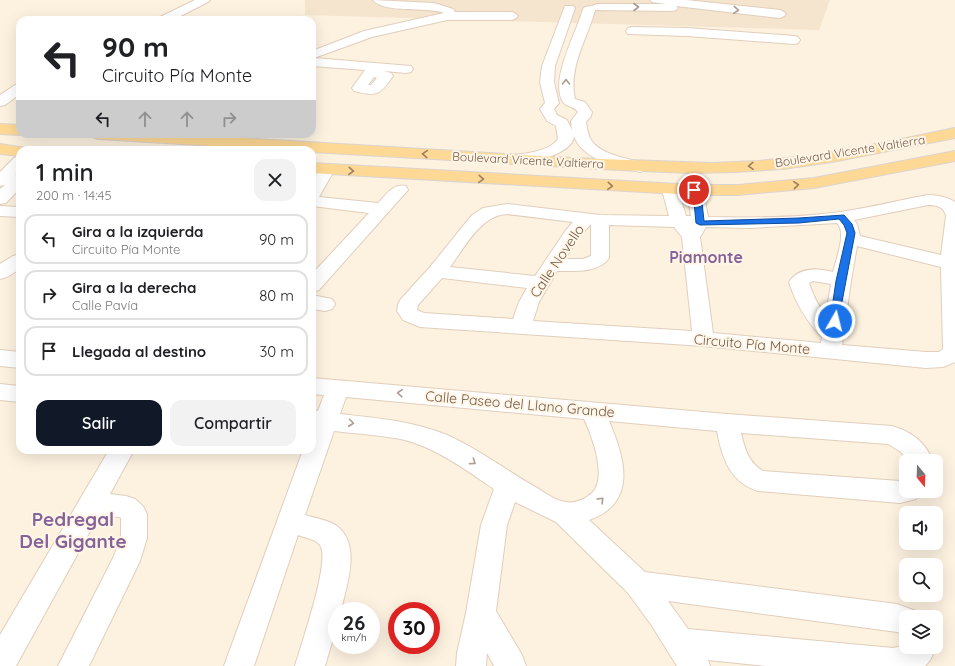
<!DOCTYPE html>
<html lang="es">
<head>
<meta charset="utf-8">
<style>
	body { margin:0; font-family:Quicksand,sans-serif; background:#f2f2f2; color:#202124; height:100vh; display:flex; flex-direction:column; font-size:15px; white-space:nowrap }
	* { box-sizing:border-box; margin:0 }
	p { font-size:13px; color:#757577 }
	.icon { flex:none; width:22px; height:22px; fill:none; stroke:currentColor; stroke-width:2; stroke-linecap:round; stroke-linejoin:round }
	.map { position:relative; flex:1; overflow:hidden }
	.side { position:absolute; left:16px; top:146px; width:300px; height:308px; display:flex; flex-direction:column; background:#fff; border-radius:12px; box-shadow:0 4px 16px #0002 }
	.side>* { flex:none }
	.guide { position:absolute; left:16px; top:16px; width:300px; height:122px; border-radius:12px; box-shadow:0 4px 16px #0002; background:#fff; color:#202124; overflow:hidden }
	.needle { width:26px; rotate:161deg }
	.controls { position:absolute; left:899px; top:454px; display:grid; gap:8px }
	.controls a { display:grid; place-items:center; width:44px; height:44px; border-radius:8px; background:#fff; box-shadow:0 4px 16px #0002; font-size:20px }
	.speed { position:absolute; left:328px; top:602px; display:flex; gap:8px; font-size:20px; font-weight:700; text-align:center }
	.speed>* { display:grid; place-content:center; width:52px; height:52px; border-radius:50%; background:#fff; box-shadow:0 4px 16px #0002; line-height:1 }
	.speed small { font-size:10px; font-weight:400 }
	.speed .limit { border:6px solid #d22; background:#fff; color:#111 }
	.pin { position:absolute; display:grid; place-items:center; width:34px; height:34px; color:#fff; margin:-17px; border:2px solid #fff; border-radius:50%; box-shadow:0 1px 4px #0007 }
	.me { position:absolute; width:44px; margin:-22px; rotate:8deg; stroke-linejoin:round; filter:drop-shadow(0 0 3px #0008) }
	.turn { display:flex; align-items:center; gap:14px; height:84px; padding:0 20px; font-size:18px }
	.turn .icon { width:52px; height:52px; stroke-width:2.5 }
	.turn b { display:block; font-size:28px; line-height:34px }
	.lanes { display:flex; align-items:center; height:38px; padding:0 20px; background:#0003; justify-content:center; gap:20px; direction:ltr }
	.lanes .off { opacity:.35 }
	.round { display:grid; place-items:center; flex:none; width:42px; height:42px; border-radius:12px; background:#f2f2f2 }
	.overview { display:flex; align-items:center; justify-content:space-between; height:68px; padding:0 20px }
	h1 { font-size:24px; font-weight:600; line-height:30px }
	.action { display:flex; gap:8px; margin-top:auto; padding:8px 20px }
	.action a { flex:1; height:46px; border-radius:12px; background:#111827; color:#fff; font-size:16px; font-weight:600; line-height:46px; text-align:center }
	.action a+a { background:#f2f2f2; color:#202124 }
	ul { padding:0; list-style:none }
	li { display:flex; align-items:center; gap:12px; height:50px; margin:0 8px 6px; padding:0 12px; border:2px solid #e0e0e0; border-radius:12px }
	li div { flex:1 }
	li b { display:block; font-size:15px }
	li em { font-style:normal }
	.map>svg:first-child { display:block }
</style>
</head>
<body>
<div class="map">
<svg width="955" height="666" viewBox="0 0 955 666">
	<rect width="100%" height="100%" fill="#fdf2e0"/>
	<path fill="#f5e4ce" d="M 305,0 L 830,0 L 819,30 L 305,15 Z"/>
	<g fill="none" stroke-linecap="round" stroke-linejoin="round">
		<defs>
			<path id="minor" d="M 195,0 L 210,0 L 208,2 L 173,20 L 158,20 L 160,17 Z
				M 373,0 L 434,3 L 453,9 L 455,11 L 454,12 L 512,12 L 516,14 L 518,16 L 516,18 L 512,20 L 447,20 L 372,37 L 314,58 L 411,66 L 413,69 L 411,72 L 406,73 L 384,71 L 391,73 L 393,76 C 380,95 377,97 354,91 L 352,88 L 365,70 L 312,66 L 312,51 L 364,31 L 444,13 C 427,6 384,14 373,0 ZM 374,77 L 377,78 L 371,85 L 368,85 Z
				M 650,0 L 686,0 L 780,10 L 784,12 L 786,14 L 784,16 L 780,18 L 676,6 L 678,8 L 676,10 L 672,11 L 595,10 C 587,40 568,67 575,99 L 585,102 L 592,112 L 591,116 L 586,122 C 587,128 588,135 591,140 C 602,156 629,158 646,164 L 648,167 L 646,170 L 640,172 C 617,166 583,161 574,136 C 573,156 519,167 503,163 L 501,160 L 503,157 C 520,153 547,154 558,139 L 556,126 L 547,121 L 540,109 L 545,103 L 540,82 L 542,66 L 565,6 L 573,6 L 575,8 L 555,66 L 554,82 L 559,103 L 554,109 L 557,115 L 567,120 L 572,130 L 571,121 L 578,112 C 574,106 566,107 563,102 C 549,80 577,32 583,9 L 585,7 L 592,6 L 597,4 L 666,4 L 652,2 Z
				M 632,27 L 687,28 L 794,36 L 798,37 L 800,40 L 798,43 L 794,44 L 687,36 L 628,34 L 626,31 L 628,28 Z
				M 20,84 L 20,94 L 5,105 L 0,106 L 0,95 L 15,85 Z
				M 210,134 L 226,134 L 218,144 L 213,146 L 208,144 L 205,141 Z
				M 20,156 L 20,170 L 15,175 L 20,174 L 20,188 L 6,203 L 0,204 L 0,189 L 5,185 L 0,186 L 0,172 L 14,158 Z
				M 327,164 L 333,166 L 335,169 L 319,197 L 378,203 C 386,195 393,183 406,186 L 408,190 L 319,290 L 312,292 L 312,274 L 369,213 L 312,206 L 312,181 L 321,166 Z
				M 670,185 L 676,186 L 678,190 L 686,216 L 691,216 L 687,190 L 689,186 L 695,185 L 701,186 L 703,190 L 708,217 C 752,218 797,218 840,212 C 870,208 899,200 928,195 C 937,195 947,197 955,202 L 955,362 L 943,367 L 926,368 L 703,346 L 420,327 L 403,320 L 397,311 L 398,304 L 401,299 L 430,267 L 472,215 L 483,208 L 507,204 L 600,215 L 669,216 L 662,190 L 664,186 ZM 928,205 C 937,205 944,207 946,216 L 941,255 L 860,236 L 857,224 L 854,220 ZM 507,214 L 573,222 L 566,230 L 535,276 L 450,267 C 465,247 481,215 507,214 ZM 837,223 C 847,233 836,259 833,272 C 818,268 799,267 789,282 C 796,304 806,321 822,337 L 821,343 L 713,333 L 700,237 L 706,227 L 750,228 ZM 591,224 L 591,256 L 583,259 L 565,259 L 579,237 ZM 609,225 L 674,227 L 682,237 L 692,331 L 533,321 L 539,302 L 557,271 C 574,271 599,273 609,258 ZM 857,246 L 941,267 L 943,349 L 939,352 L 926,352 L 842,345 L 851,281 ZM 442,278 L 527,288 L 519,302 L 513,319 L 424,313 L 417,310 L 418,305 ZM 813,281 L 831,284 L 826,315 C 818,306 813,295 809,283 Z
				M 0,206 L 20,207 L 20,217 L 0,216 Z
				M 20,254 L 20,269 L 7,277 L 0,279 L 0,264 L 13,256 Z
				M 312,295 L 332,299 L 335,304 L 332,309 L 325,311 L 312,309 Z
				M 0,350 L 20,352 L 20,368 L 0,366 Z
				M 312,378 L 727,414 L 892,426 C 912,432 925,442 933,461 L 909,461 L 901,452 L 888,444 L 741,433 C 745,449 748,462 763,471 L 900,481 L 906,480 L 906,491 L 920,491 L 916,499 L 900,503 L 758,491 C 730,482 722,458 717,431 L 609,421 C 625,458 638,503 589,520 L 645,572 L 897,604 L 916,611 L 919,617 L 906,617 L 906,635 L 897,632 L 668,601 L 688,629 L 893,648 L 902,646 L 906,640 L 906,647 L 933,647 C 935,654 930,661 925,666 L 766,666 L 708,660 L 710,666 L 677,666 L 652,626 L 628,593 L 556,522 L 515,502 L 507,525 L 496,611 L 522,655 L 526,666 L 494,666 L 487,653 L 486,666 L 456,666 L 457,653 L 466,613 L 481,525 L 494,489 C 466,470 438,449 405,440 C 382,435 357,434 334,431 L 305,515 C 314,518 329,520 337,526 C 362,546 346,586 341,611 L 337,611 L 337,625 L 325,666 L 295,666 C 301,645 329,565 321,547 C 318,539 305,538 298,535 L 254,666 L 224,666 L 303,450 L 312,450 L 312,410 L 318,411 L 324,395 L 312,394 ZM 346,397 L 584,419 C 592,436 607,476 593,492 C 587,498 576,504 566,502 C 557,501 546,494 539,489 C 508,472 479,449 447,435 C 413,421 377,418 340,414 Z
				M 0,384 L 20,386 L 20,402 L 0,400 Z
				M 109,450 L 134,450 L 110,494 L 126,496 L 135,499 L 143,506 L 147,514 L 147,538 L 140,561 L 89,666 L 58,666 L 113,558 L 121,538 L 121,518 L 119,517 L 99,515 L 16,666 L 0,666 L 0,635 Z"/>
			<path id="major" d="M 0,124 L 20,125 L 20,134 L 23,134 L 20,135 L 0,134 Z
				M 955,128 L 955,138 L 832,162 L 783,169 L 735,172 L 689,173 L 619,170 L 312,152 L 312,150 L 280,150 L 98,139 L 92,137 L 90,134 L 177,134 L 573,158 L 712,163 L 758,161 L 807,156 L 882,143 Z
				M 0,144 L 26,148 L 28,150 L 20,150 L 20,156 L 0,154 Z
				M 955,151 L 955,161 L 814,188 L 738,195 L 695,195 L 312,173 L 312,163 L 695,185 L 738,185 L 814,178 Z"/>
		</defs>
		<use href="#minor" stroke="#e1cebc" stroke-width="2"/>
		<use href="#major" stroke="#dbd4cf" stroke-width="2"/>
		<use href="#minor" fill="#fff" fill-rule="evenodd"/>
		<use href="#major" fill="#fed996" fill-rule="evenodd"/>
	</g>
	<defs><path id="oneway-chevron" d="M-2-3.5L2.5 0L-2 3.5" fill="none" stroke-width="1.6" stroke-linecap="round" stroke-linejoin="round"/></defs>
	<g stroke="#ac9b91">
		<use href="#oneway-chevron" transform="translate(636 7)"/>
		<use href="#oneway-chevron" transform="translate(736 10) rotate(5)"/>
		<use href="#oneway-chevron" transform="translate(566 82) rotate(-90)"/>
		<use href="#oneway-chevron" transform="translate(400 393) rotate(-175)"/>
		<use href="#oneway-chevron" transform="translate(351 423) rotate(7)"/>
		<use href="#oneway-chevron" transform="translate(473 462) rotate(34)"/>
		<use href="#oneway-chevron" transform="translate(601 500) rotate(-46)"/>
	</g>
	<g stroke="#9d7f5f">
		<use href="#oneway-chevron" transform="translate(425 154) rotate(-176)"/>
		<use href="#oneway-chevron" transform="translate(751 166) rotate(177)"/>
		<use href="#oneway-chevron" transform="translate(351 171) rotate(3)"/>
		<use href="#oneway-chevron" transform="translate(481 179) rotate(3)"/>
		<use href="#oneway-chevron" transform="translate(796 185) rotate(-5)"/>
		<use href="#oneway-chevron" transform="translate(610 186) rotate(4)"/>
	</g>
	<path fill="#1a73e8" stroke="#114b97" d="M 694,188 L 698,190 L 702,202 L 704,221 L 799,218 L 844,215 L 852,224 L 855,233 L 838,323 L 835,324 L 830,321 L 836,281 L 847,233 L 844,225 L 839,219 L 799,223 L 700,225 L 696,223 L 694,202 L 691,190 Z"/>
	<g text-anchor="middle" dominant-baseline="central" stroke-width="4" stroke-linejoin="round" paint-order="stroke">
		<g font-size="12" fill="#745847" stroke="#fff6e7">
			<text transform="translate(850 151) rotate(-9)">Boulevard Vicente Valtierra</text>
			<text transform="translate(528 160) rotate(3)">Boulevard Vicente Valtierra</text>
		</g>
		<g font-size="14" fill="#745847" stroke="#fff6e7">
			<text transform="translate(557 261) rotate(-56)">Calle Novello</text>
			<text transform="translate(752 344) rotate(5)">Circuito Pía Monte</text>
			<text transform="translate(520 404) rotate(5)">Calle Paseo del Llano Grande</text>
		</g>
		<g font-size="16" font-weight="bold" fill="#876298" stroke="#fff6e7">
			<text x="706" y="257">Piamonte</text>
		</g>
		<g font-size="19" font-weight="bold" fill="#876298" stroke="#fff6e7">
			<text x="73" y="519">Pedregal<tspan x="73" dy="22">Del Gigante</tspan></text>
		</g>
	</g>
</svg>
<div class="controls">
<a><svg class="needle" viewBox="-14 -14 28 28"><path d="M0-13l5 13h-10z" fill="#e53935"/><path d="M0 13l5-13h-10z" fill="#757577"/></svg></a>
<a><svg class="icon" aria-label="sound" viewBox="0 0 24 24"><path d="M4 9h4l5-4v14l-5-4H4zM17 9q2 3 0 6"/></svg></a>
<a><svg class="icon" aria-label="search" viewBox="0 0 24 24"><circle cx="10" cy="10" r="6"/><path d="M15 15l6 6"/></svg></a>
<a><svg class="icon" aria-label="layers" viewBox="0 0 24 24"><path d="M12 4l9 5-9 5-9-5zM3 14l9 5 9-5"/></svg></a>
</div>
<div class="speed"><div>26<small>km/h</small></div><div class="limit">30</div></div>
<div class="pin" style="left:694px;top:190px;background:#d93025"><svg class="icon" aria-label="arrive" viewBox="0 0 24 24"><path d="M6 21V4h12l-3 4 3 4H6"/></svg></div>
<svg class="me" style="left:835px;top:321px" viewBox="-20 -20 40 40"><circle r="17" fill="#1a73e8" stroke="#fff" stroke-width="3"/><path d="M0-11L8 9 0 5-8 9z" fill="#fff"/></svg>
<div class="guide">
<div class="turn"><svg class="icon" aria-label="left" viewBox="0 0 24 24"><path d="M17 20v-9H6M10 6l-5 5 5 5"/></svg><div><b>90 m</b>Circuito Pía Monte</div></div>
<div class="lanes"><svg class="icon" aria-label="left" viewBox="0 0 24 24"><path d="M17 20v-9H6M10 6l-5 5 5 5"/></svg><svg class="icon off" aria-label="ahead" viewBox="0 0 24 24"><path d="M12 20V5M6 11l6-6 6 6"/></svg><svg class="icon off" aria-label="ahead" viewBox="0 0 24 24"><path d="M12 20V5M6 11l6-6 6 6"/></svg><svg class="icon off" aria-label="right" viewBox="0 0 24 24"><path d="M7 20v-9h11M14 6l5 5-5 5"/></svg></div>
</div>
<section class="side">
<div class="overview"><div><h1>1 min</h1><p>200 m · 14:45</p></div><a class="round"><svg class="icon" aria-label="close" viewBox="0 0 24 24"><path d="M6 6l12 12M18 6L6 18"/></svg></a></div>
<ul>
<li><svg class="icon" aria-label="left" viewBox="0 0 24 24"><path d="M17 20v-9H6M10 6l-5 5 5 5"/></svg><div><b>Gira a la izquierda</b><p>Circuito Pía Monte</p></div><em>90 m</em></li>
<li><svg class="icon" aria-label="right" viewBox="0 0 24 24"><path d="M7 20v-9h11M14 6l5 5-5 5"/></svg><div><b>Gira a la derecha</b><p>Calle Pavía</p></div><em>80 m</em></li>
<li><svg class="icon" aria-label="arrive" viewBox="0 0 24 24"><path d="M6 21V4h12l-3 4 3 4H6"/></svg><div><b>Llegada al destino</b></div><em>30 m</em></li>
</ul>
<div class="action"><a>Salir</a><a>Compartir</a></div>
</section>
</div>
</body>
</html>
